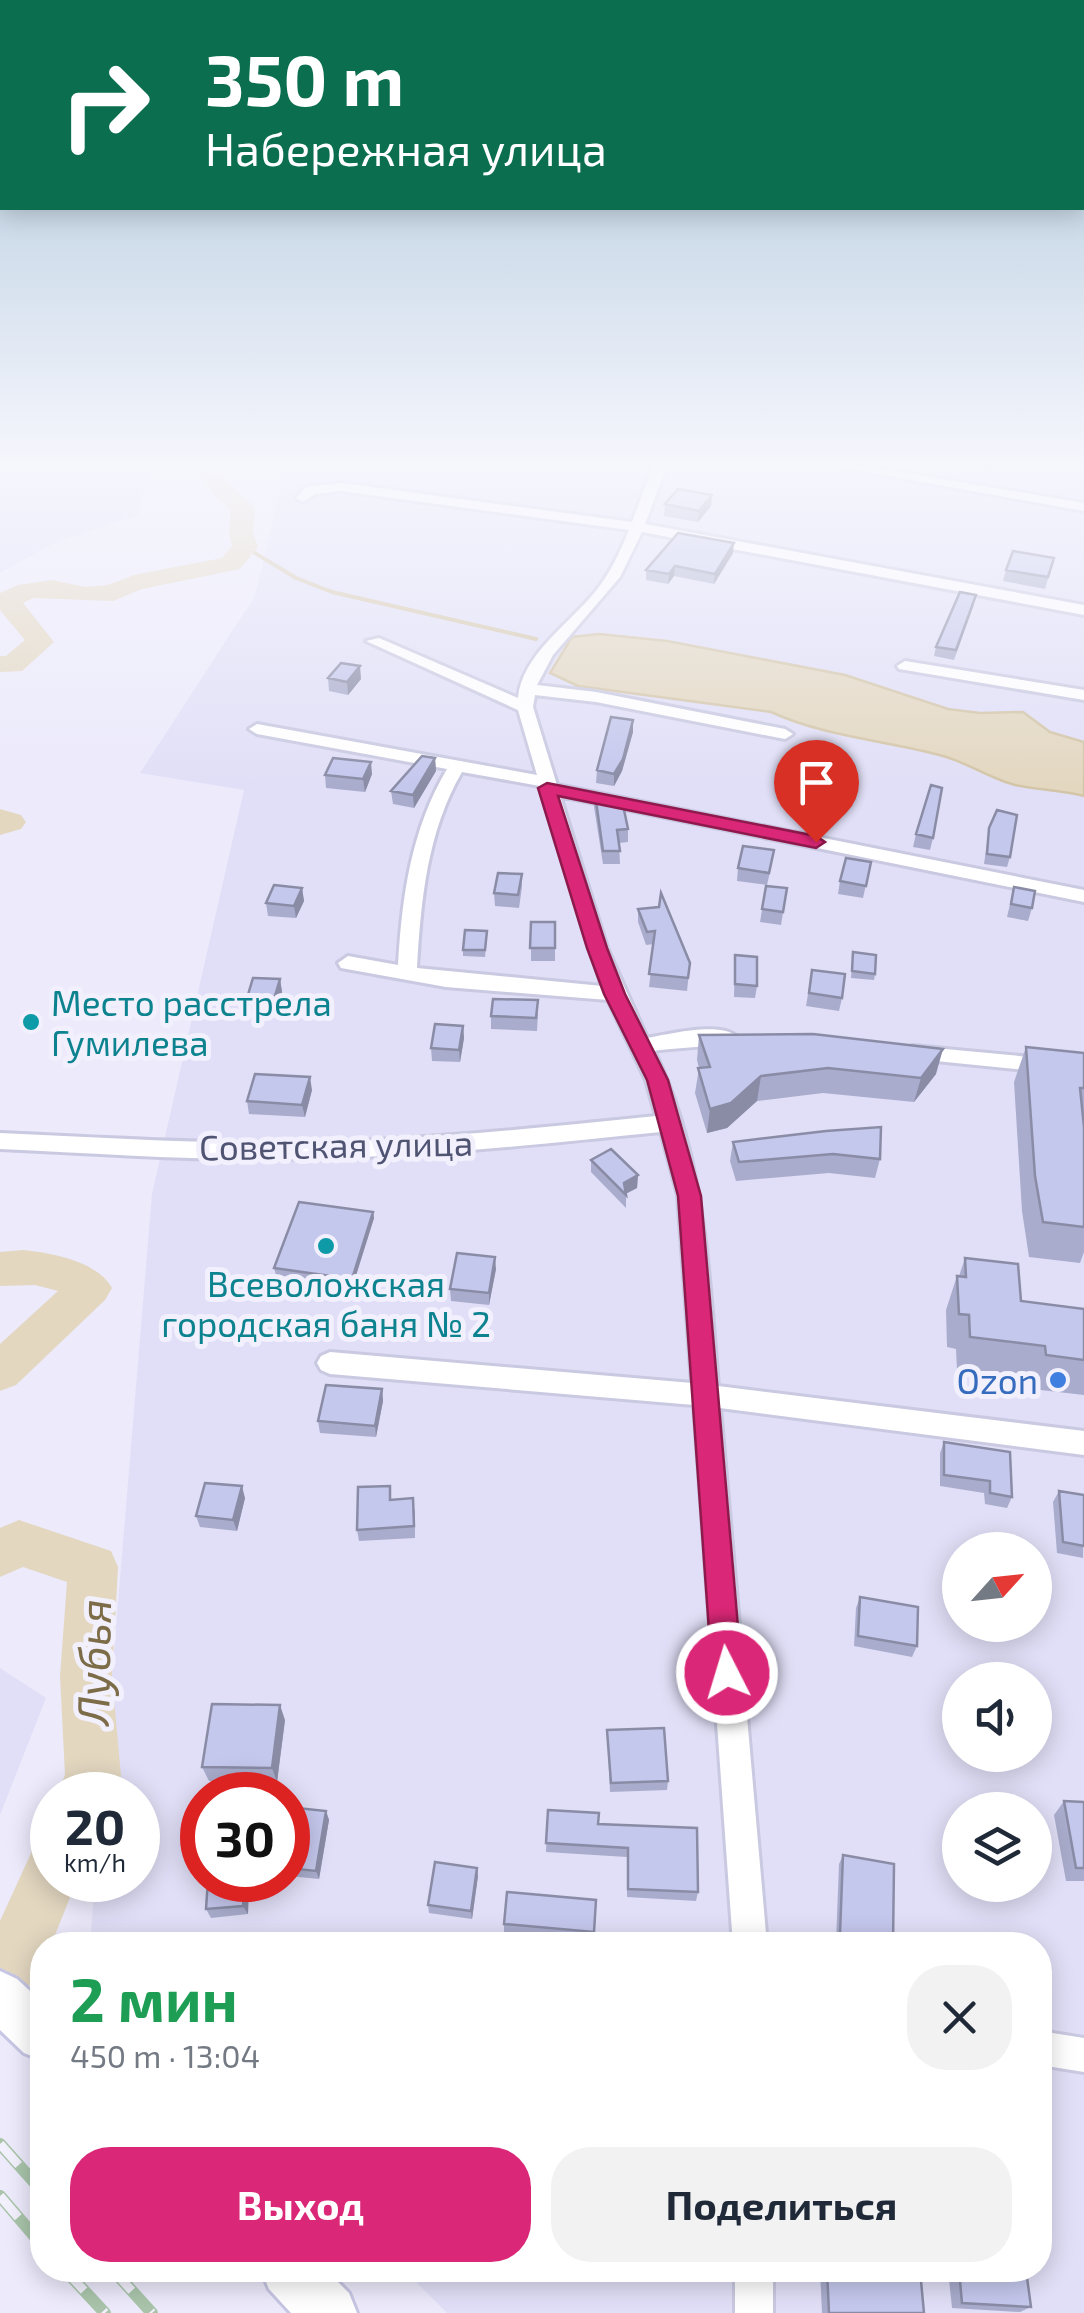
<!DOCTYPE html>
<html lang="ru">
<head>
<meta charset="utf-8">
<style>
	body { margin:0; font-family:"Exo 2",sans-serif; background:#f2f2f3; color:#1f2937; height:100vh; display:flex; flex-direction:column; font-size:38px; white-space:nowrap }
	* { box-sizing:border-box; margin:0 }
	p { font-size:32px; color:#747a83 }
	.icon { flex:none; width:55px; height:55px; fill:none; stroke:currentColor; stroke-width:2; stroke-linecap:round; stroke-linejoin:round }
	.map { position:relative; flex:1; overflow:hidden }
	.drawer { position:absolute; left:30px; top:1932px; width:1022px; height:350px; display:flex; flex-direction:column; background:#fff; border-radius:40px; box-shadow:0 5px 25px #0003 }
	.drawer>* { flex:none }
	.guide { position:absolute; left:0px; top:0px; width:1085px; height:210px; box-shadow:0 5px 25px #0003; background:#0b6e4f; color:#fff; overflow:hidden }
	.needle { width:65px; rotate:63deg }
	.fabs { position:absolute; left:942px; top:1532px; display:grid; gap:20px }
	.fabs a { display:grid; place-items:center; width:110px; height:110px; border-radius:50%; background:#fff; box-shadow:0 5px 25px #0003; font-size:50px }
	.speed { position:absolute; left:30px; top:1772px; display:flex; gap:20px; font-size:50px; font-weight:700; text-align:center }
	.speed>* { display:grid; place-content:center; width:130px; height:130px; border-radius:50%; background:#fff; box-shadow:0 5px 25px #0003; line-height:1 }
	.speed small { font-size:25px; font-weight:400 }
	.speed .limit { border:15px solid #d22; background:#fff; color:#111 }
	.pin { position:absolute; display:grid; place-items:center; width:85px; height:85px; color:#fff; margin:-102px -42px; border-radius:50% 50% 50% 0; rotate:-45deg; box-shadow:0 0 10px #0007 }
	.pin .icon { rotate:45deg }
	.me { position:absolute; width:110px; margin:-55px; rotate:355deg; stroke-linejoin:round; filter:drop-shadow(0 0 8px #0008) }
	.turn { display:flex; align-items:center; gap:35px; height:210px; padding:0 40px; font-size:45px }
	.turn .icon { width:130px; height:130px; stroke-width:2.5 }
	.turn b { display:block; font-size:70px; line-height:85px }
	.round { display:grid; place-items:center; flex:none; width:105px; height:105px; border-radius:40px; background:#f2f2f3 }
	.headline { display:flex; align-items:center; justify-content:space-between; height:170px; padding:0 40px }
	h1 { font-size:60px; font-weight:700; line-height:75px; color:#1e9e55 }
	.primary-button { display:flex; gap:20px; margin-top:auto; padding:20px 40px }
	.primary-button a { flex:1; height:115px; border-radius:40px; background:#db2777; color:#fff; font-size:40px; font-weight:700; line-height:115px; text-align:center }
	.primary-button a+a { background:#f2f2f3; color:#1f2937 }
	.map>svg:first-child { display:block }
</style>
</head>
<body>
<div class="map">
<svg width="1084" height="2313" viewBox="0 0 1084 2313">
	<rect width="100%" height="100%" fill="#eceafb"/>
	<path fill="#e1dff7" fill-rule="evenodd" d="M 0,463 L 150,463 L 138,515 L 56,542 L 0,573 Z
		M 290,463 L 1084,463 L 1084,2313 L 447,2313 L 404,2270 L 1040,2270 L 1040,1945 L 90,1945 L 95,1880 L 138,1880 L 138,1795 L 102,1795 L 152,1194 L 244,790 L 140,773 L 255,596 L 285,468 ZM 960,1550 L 1035,1550 L 1035,1625 L 960,1625 ZM 960,1680 L 1035,1680 L 1035,1755 L 960,1755 ZM 202,1795 L 288,1795 L 288,1880 L 202,1880 ZM 960,1810 L 1035,1810 L 1035,1885 L 960,1885 Z
		M 0,1668 L 46,1698 L 0,1815 Z"/>
	<path fill="#e3d7c0" stroke="#d3c5a7" stroke-width="2.5" d="M 599,634 L 667,641 L 845,675 L 948,709 L 980,713 L 1023,712 L 1050,732 L 1084,742 L 1084,796 C 1061,790 1038,790 1015,785 C 991,779 968,763 943,756 C 885,740 826,737 771,712 L 578,686 L 550,673 L 572,637 Z"/>
	<g fill="none" stroke-linecap="round" stroke-linejoin="round">
		<path stroke="#d3c5a7" stroke-width="4" d="M 245,547 L 296,578 L 332,592 L 536,639"/>
		<path fill="#e3d7c0" fill-rule="evenodd" d="M 193,463 L 215,463 L 230,484 L 255,508 L 253,532 L 258,547 L 240,569 L 142,589 L 113,601 L 33,598 L 23,603 L 54,642 L 22,671 L 0,672 L 0,656 L 6,656 L 25,640 L 0,610 L 0,593 L 18,585 L 52,580 L 85,587 L 108,585 L 134,575 L 222,558 L 232,546 L 229,532 L 231,510 L 213,494 Z
			M 0,809 L 21,815 L 26,822 L 21,829 L 0,835 Z
			M 23,1250 C 52,1253 97,1261 112,1288 L 105,1300 L 16,1385 L 0,1391 L 0,1344 L 58,1291 L 35,1285 L 0,1286 L 0,1252 Z
			M 19,1520 L 111,1551 L 118,1567 L 112,1676 L 121,1776 L 113,1795 L 57,1795 L 65,1775 L 60,1676 L 67,1582 L 23,1567 L 0,1577 L 0,1528 Z
			M 52,1842 L 52,1880 L 77,1880 L 51,1945 L 42,1945 C 42,1974 26,1997 0,2008 L 0,1921 L 32,1851 Z"/>
		<defs>
			<path id="street" d="M 654,463 L 668,463 L 645,524 L 1084,605 L 1084,615 L 642,532 L 620,577 L 553,655 L 537,685 L 596,692 L 785,729 L 793,734 L 785,739 L 596,702 L 535,695 L 533,707 L 557,785 L 1084,890 L 1084,902 L 560,796 L 607,948 L 647,1038 C 669,1034 722,1021 737,1037 C 726,1048 674,1047 654,1051 C 705,1156 708,1271 718,1386 L 1084,1431 L 1084,1455 L 720,1408 L 767,1945 L 733,1945 L 694,1405 L 330,1374 L 321,1370 L 317,1363 L 321,1356 L 330,1352 L 692,1383 L 678,1195 L 661,1132 C 532,1145 403,1159 274,1159 C 182,1160 91,1153 0,1149 L 0,1133 C 92,1137 183,1143 275,1143 C 403,1142 530,1129 656,1116 L 646,1080 L 608,1000 L 446,987 L 341,968 L 338,963 L 348,956 L 398,965 C 402,896 411,830 447,769 L 257,734 L 249,729 L 257,724 L 537,775 L 518,710 L 366,641 L 379,638 L 518,698 C 522,655 568,625 595,592 C 610,574 620,552 629,530 L 341,491 L 315,494 L 303,502 L 296,498 L 306,487 L 341,483 L 632,522 ZM 462,772 L 540,786 L 602,986 L 417,968 C 421,900 427,832 462,772 Z
				M 817,463 L 845,463 L 1084,503 L 1084,511 Z
				M 905,661 L 1084,690 L 1084,700 L 899,669 L 897,666 Z
				M 913,1046 L 1084,1062 L 1084,1076 L 906,1058 L 902,1053 L 906,1048 Z
				M 1040,2031 L 1084,2038 L 1084,2072 L 1040,2065 Z
				M 735,2270 L 773,2270 L 773,2313 L 735,2313 Z"/>
			<path id="secondary" d="M 0,1971 L 17,1979 L 42,2002 L 42,2060 L 24,2053 L 0,2030 Z
				M 261,2270 L 326,2270 L 349,2293 L 357,2313 L 291,2313 L 269,2289 Z"/>
		</defs>
		<use href="#street" stroke="#c9c9e1" stroke-width="6"/>
		<use href="#secondary" stroke="#c7c7e5" stroke-width="6"/>
		<use href="#street" fill="#fff" fill-rule="evenodd"/>
		<use href="#secondary" fill="#fff" fill-rule="evenodd"/>
		<defs>
			<path id="rail" d="M 0,2144 L 42,2191
				M 0,2196 L 42,2245
				M 65,2270 L 105,2313
				M 113,2270 L 152,2313"/>
		</defs>
		<use href="#rail" stroke="#a9c4aa" stroke-width="12"/>
		<use href="#rail" stroke="#f2f0fd" stroke-width="9" stroke-dasharray="28" stroke-linecap="butt"/>
	</g>
	<path fill="#a9accc" d="M 964,463 L 997,463 L 993,470 L 964,464 Z
		M 712,495 L 711,506 L 698,522 L 664,516 L 665,504 Z
		M 733,553 L 714,584 L 674,576 L 668,584 L 646,580 L 646,570 Z
		M 1054,558 L 1045,589 L 1003,581 L 1006,570 Z
		M 974,605 L 954,660 L 934,656 L 936,647 Z
		M 328,678 L 361,679 L 348,695 L 329,691 Z
		M 633,720 L 633,732 L 622,771 L 614,786 L 596,783 L 597,770 Z
		M 435,758 L 436,771 L 414,808 L 393,804 L 391,791 Z
		M 372,774 L 365,792 L 326,788 L 325,775 Z
		M 595,794 L 613,805 L 628,829 L 628,842 L 619,843 L 620,864 L 603,864 L 594,807 Z
		M 989,828 L 1010,857 L 1007,867 L 984,864 Z
		M 916,834 L 933,838 L 930,850 L 913,847 Z
		M 871,862 L 863,898 L 838,894 L 840,881 Z
		M 772,863 L 767,885 L 737,881 L 738,868 Z
		M 522,874 L 522,887 L 519,908 L 495,906 L 494,893 Z
		M 766,886 L 787,888 L 781,925 L 760,922 Z
		M 1014,887 L 1032,908 L 1028,921 L 1007,917 Z
		M 302,888 L 304,901 L 296,918 L 268,916 L 266,903 Z
		M 638,909 L 690,963 L 687,991 L 649,987 L 654,944 L 646,945 L 638,922 Z
		M 531,922 L 555,922 L 555,961 L 531,961 Z
		M 487,937 L 485,957 L 463,956 L 463,950 Z
		M 853,952 L 875,974 L 874,980 L 851,978 Z
		M 735,955 L 757,986 L 755,998 L 734,997 Z
		M 812,970 L 842,998 L 839,1011 L 806,1006 Z
		M 280,979 L 282,992 L 276,1012 L 250,1010 L 247,998 Z
		M 538,1013 L 537,1031 L 491,1029 L 491,1016 Z
		M 463,1026 L 464,1038 L 460,1062 L 432,1061 L 431,1048 Z
		M 699,1035 L 936,1074 L 914,1102 L 823,1093 L 757,1101 L 727,1128 L 707,1133 L 695,1093 L 699,1068 L 697,1060 Z
		M 1026,1047 L 1084,1053 L 1084,1252 L 1080,1263 L 1029,1257 L 1022,1211 L 1014,1082 Z
		M 312,1090 L 305,1117 L 249,1114 L 247,1101 Z
		M 733,1142 L 880,1159 L 875,1178 L 829,1173 L 736,1181 L 730,1161 Z
		M 591,1160 L 638,1175 L 637,1188 L 626,1194 L 626,1208 L 591,1172 Z
		M 373,1212 L 374,1218 L 353,1285 L 276,1275 L 274,1268 Z
		M 965,1258 L 1021,1301 L 1084,1309 L 1084,1395 L 1032,1389 L 1031,1379 L 957,1371 L 956,1349 L 947,1347 L 946,1310 L 957,1276 L 959,1276 Z
		M 496,1269 L 489,1305 L 451,1301 L 450,1289 Z
		M 382,1389 L 383,1401 L 376,1437 L 320,1433 L 318,1421 Z
		M 944,1442 L 1012,1497 L 1007,1508 L 985,1504 L 984,1493 L 940,1486 L 940,1453 Z
		M 1059,1491 L 1084,1495 L 1083,1558 L 1057,1553 L 1053,1502 Z
		M 245,1498 L 237,1531 L 200,1527 L 196,1516 Z
		M 392,1500 L 415,1510 L 415,1538 L 359,1541 L 357,1530 Z
		M 860,1597 L 917,1646 L 912,1657 L 854,1646 L 856,1608 Z
		M 285,1720 L 277,1782 L 209,1781 L 202,1767 Z
		M 607,1730 L 668,1781 L 667,1790 L 610,1792 Z
		M 1064,1801 L 1084,1802 L 1084,1881 L 1066,1881 L 1054,1815 Z
		M 288,1807 L 326,1811 L 329,1820 L 319,1879 L 288,1876 Z
		M 548,1810 L 598,1824 L 698,1892 L 696,1901 L 627,1897 L 627,1857 L 546,1852 Z
		M 843,1855 L 893,1944 L 892,1945 L 853,1945 L 836,1942 L 839,1864 Z
		M 478,1876 L 472,1919 L 429,1913 L 428,1905 Z
		M 249,1880 L 248,1914 L 211,1918 L 206,1909 Z
		M 596,1900 L 594,1940 L 504,1932 L 504,1924 Z
		M 820,2270 L 920,2270 L 924,2313 L 822,2313 Z
		M 948,2270 L 1026,2270 L 1031,2307 L 1020,2312 L 952,2308 Z"/>
	<path fill="#8a8ca6" d="M 712,495 L 711,506 L 698,522 L 699,511 Z
		M 734,543 L 733,553 L 714,584 L 715,574 Z
		M 675,566 L 674,576 L 668,584 L 669,574 Z
		M 360,666 L 361,679 L 348,695 L 347,682 Z
		M 633,720 L 633,732 L 622,771 L 614,786 L 614,774 Z
		M 435,758 L 436,771 L 414,808 L 413,795 Z
		M 371,762 L 372,774 L 365,792 L 363,779 Z
		M 302,888 L 304,901 L 296,918 L 294,906 Z
		M 280,979 L 282,992 L 276,1012 L 274,999 Z
		M 463,1026 L 464,1038 L 460,1062 L 459,1050 Z
		M 943,1049 L 936,1074 L 914,1102 L 921,1078 Z
		M 761,1076 L 757,1101 L 727,1128 L 707,1133 L 710,1109 Z
		M 310,1077 L 312,1090 L 305,1117 L 302,1105 Z
		M 638,1175 L 637,1188 L 625,1194 L 624,1183 Z
		M 373,1212 L 374,1218 L 353,1285 L 352,1279 Z
		M 495,1257 L 496,1269 L 489,1305 L 489,1293 Z
		M 382,1389 L 383,1401 L 376,1437 L 375,1426 Z
		M 242,1486 L 245,1498 L 237,1531 L 233,1520 Z
		M 280,1705 L 285,1720 L 277,1782 L 272,1768 Z
		M 326,1811 L 329,1820 L 319,1879 L 316,1871 Z
		M 477,1868 L 478,1876 L 472,1919 L 471,1911 Z
		M 245,1880 L 249,1880 L 248,1914 L 243,1906 Z"/>
	<path fill="#c5c8ed" stroke="#8a8ca6" stroke-width="2.5" d="M 678,489 L 712,495 L 699,511 L 665,504 Z
		M 678,533 L 734,543 L 715,574 L 675,566 L 669,574 L 646,570 Z
		M 1013,551 L 1054,558 L 1048,577 L 1006,570 Z
		M 960,592 L 976,595 L 956,650 L 936,647 Z
		M 341,663 L 360,666 L 347,682 L 328,678 Z
		M 611,717 L 633,720 L 623,759 L 614,774 L 597,770 Z
		M 422,756 L 435,758 L 413,795 L 391,791 Z
		M 333,758 L 371,762 L 363,779 L 325,775 Z
		M 931,785 L 942,788 L 933,838 L 916,834 Z
		M 595,794 L 612,798 L 613,805 L 623,805 L 628,829 L 617,830 L 620,851 L 603,851 Z
		M 997,810 L 1017,815 L 1010,857 L 987,854 L 989,828 Z
		M 743,846 L 774,850 L 769,873 L 738,868 Z
		M 846,858 L 871,862 L 866,886 L 840,881 Z
		M 498,873 L 522,874 L 518,895 L 494,893 Z
		M 274,885 L 302,888 L 294,906 L 266,903 Z
		M 766,886 L 787,888 L 783,912 L 762,909 Z
		M 1014,887 L 1035,891 L 1032,908 L 1011,904 Z
		M 661,893 L 690,963 L 688,978 L 649,974 L 655,931 L 647,932 L 638,909 L 659,907 Z
		M 531,922 L 555,922 L 555,948 L 530,948 Z
		M 465,930 L 487,931 L 485,950 L 463,950 Z
		M 853,952 L 876,955 L 875,974 L 852,971 Z
		M 735,955 L 757,957 L 757,986 L 735,984 Z
		M 812,970 L 845,974 L 842,998 L 809,993 Z
		M 253,978 L 280,979 L 274,999 L 247,998 Z
		M 493,999 L 538,1000 L 536,1018 L 491,1016 Z
		M 435,1024 L 463,1026 L 459,1050 L 431,1048 Z
		M 813,1034 L 943,1049 L 921,1078 L 828,1068 L 761,1076 L 731,1103 L 710,1109 L 698,1068 L 710,1067 L 699,1035 Z
		M 1026,1047 L 1084,1053 L 1084,1088 L 1080,1088 L 1084,1127 L 1084,1227 L 1043,1222 L 1035,1176 Z
		M 255,1074 L 310,1077 L 302,1105 L 247,1101 Z
		M 881,1127 L 880,1159 L 833,1154 L 739,1162 L 733,1142 L 826,1131 Z
		M 611,1149 L 638,1175 L 624,1183 L 626,1195 L 591,1160 Z
		M 299,1202 L 373,1212 L 352,1279 L 274,1268 Z
		M 457,1253 L 495,1257 L 489,1293 L 450,1289 Z
		M 965,1258 L 1018,1264 L 1021,1301 L 1084,1309 L 1084,1360 L 1046,1355 L 1045,1346 L 970,1337 L 969,1315 L 959,1314 L 957,1276 L 966,1277 Z
		M 326,1385 L 382,1389 L 375,1426 L 318,1421 Z
		M 944,1442 L 1010,1452 L 1012,1497 L 990,1493 L 990,1481 L 944,1475 Z
		M 205,1483 L 242,1486 L 233,1520 L 196,1516 Z
		M 390,1486 L 390,1500 L 413,1498 L 414,1526 L 357,1530 L 358,1487 Z
		M 1059,1491 L 1084,1495 L 1084,1546 L 1063,1542 Z
		M 860,1597 L 918,1607 L 917,1646 L 858,1636 Z
		M 212,1704 L 280,1705 L 272,1768 L 202,1767 Z
		M 664,1728 L 668,1781 L 611,1783 L 607,1730 Z
		M 1064,1801 L 1084,1802 L 1084,1868 L 1076,1868 Z
		M 288,1807 L 326,1811 L 316,1871 L 288,1868 Z
		M 548,1810 L 599,1813 L 598,1824 L 697,1828 L 698,1892 L 628,1889 L 628,1848 L 546,1843 Z
		M 843,1855 L 894,1864 L 893,1944 L 840,1934 Z
		M 435,1862 L 477,1868 L 471,1911 L 428,1905 Z
		M 208,1880 L 245,1880 L 243,1906 L 206,1909 Z
		M 507,1892 L 596,1900 L 594,1932 L 504,1924 Z
		M 827,2270 L 920,2270 L 924,2313 L 829,2313 Z
		M 959,2270 L 1026,2270 L 1031,2307 L 962,2303 Z"/>
	<linearGradient id="sky" x2="0" y2="1"><stop stop-color="#a6c2d8"/><stop offset="0.59" stop-color="#f6f6fd"/><stop offset="1" stop-color="#f6f6fd" stop-opacity="0"/></linearGradient>
	<rect width="1084" height="786" fill="url(#sky)"/>
	<path fill="#db2777" stroke="#8e194d" stroke-width="2.5" d="M 547,783 L 816,836 L 825,842 L 816,848 L 558,796 L 607,948 L 625,994 L 668,1080 L 701,1196 L 742,1673 L 738,1684 L 727,1688 L 717,1684 L 712,1673 L 678,1196 L 647,1080 L 604,994 L 587,948 L 538,788 Z"/>
	<g fill="#0f9aa8" stroke="#f2f0fd" stroke-width="4">
		<circle cx="31" cy="1022" r="10"/>
		<circle cx="326" cy="1246" r="10"/>
	</g>
	<circle fill="#3f7fe0" stroke="#f2f0fd" stroke-width="4" cx="1058" cy="1380" r="10"/>
	<g text-anchor="middle" dominant-baseline="central" stroke-width="10" stroke-linejoin="round" paint-order="stroke">
		<g font-size="35" fill="#0d838f" stroke="#f2f0fd" text-anchor="start">
			<text x="51" y="1002">Место расстрела<tspan x="51" dy="40">Гумилева</tspan></text>
			<text x="326" y="1283" text-anchor="middle">Всеволожская<tspan x="326" dy="40">городская баня № 2</tspan></text>
		</g>
		<g font-size="35" fill="#505473" stroke="#f2f0fd">
			<text transform="translate(336 1144) rotate(-1)">Советская улица</text>
		</g>
		<g font-size="35" fill="#366cbe" stroke="#f2f0fd" text-anchor="end">
			<text x="1038" y="1380">Ozon</text>
		</g>
		<g font-size="45" font-style="italic" fill="#7d6c48" stroke="#f2f0fd">
			<text transform="translate(92 1662) rotate(-89)">Лубья</text>
		</g>
	</g>
</svg>
<div class="fabs">
<a><svg class="needle" viewBox="-14 -14 28 28"><path d="M0-13l5 13h-10z" fill="#e53935"/><path d="M0 13l5-13h-10z" fill="#747a83"/></svg></a>
<a><svg class="icon" aria-label="sound" viewBox="0 0 24 24"><path d="M4 9h4l5-4v14l-5-4H4zM17 9q2 3 0 6"/></svg></a>
<a><svg class="icon" aria-label="layers" viewBox="0 0 24 24"><path d="M12 4l9 5-9 5-9-5zM3 14l9 5 9-5"/></svg></a>
</div>
<div class="speed"><div>20<small>km/h</small></div><div class="limit">30</div></div>
<div class="pin" style="left:816px;top:842px;background:#d93025"><svg class="icon" aria-label="arrive" viewBox="0 0 24 24"><path d="M6 21V4h12l-3 4 3 4H6"/></svg></div>
<svg class="me" style="left:727px;top:1673px" viewBox="-20 -20 40 40"><circle r="17" fill="#db2777" stroke="#fff" stroke-width="3"/><path d="M0-11L8 9 0 5-8 9z" fill="#fff"/></svg>
<div class="guide">
<div class="turn"><svg class="icon" aria-label="right" viewBox="0 0 24 24"><path d="M7 20v-9h11M14 6l5 5-5 5"/></svg><div><b>350 m</b>Набережная улица</div></div>
</div>
<section class="drawer">
<div class="headline"><div><h1>2 мин</h1><p>450 m · 13:04</p></div><a class="round"><svg class="icon" aria-label="close" viewBox="0 0 24 24"><path d="M6 6l12 12M18 6L6 18"/></svg></a></div>
<div class="primary-button"><a>Выход</a><a>Поделиться</a></div>
</section>
</div>
</body>
</html>
